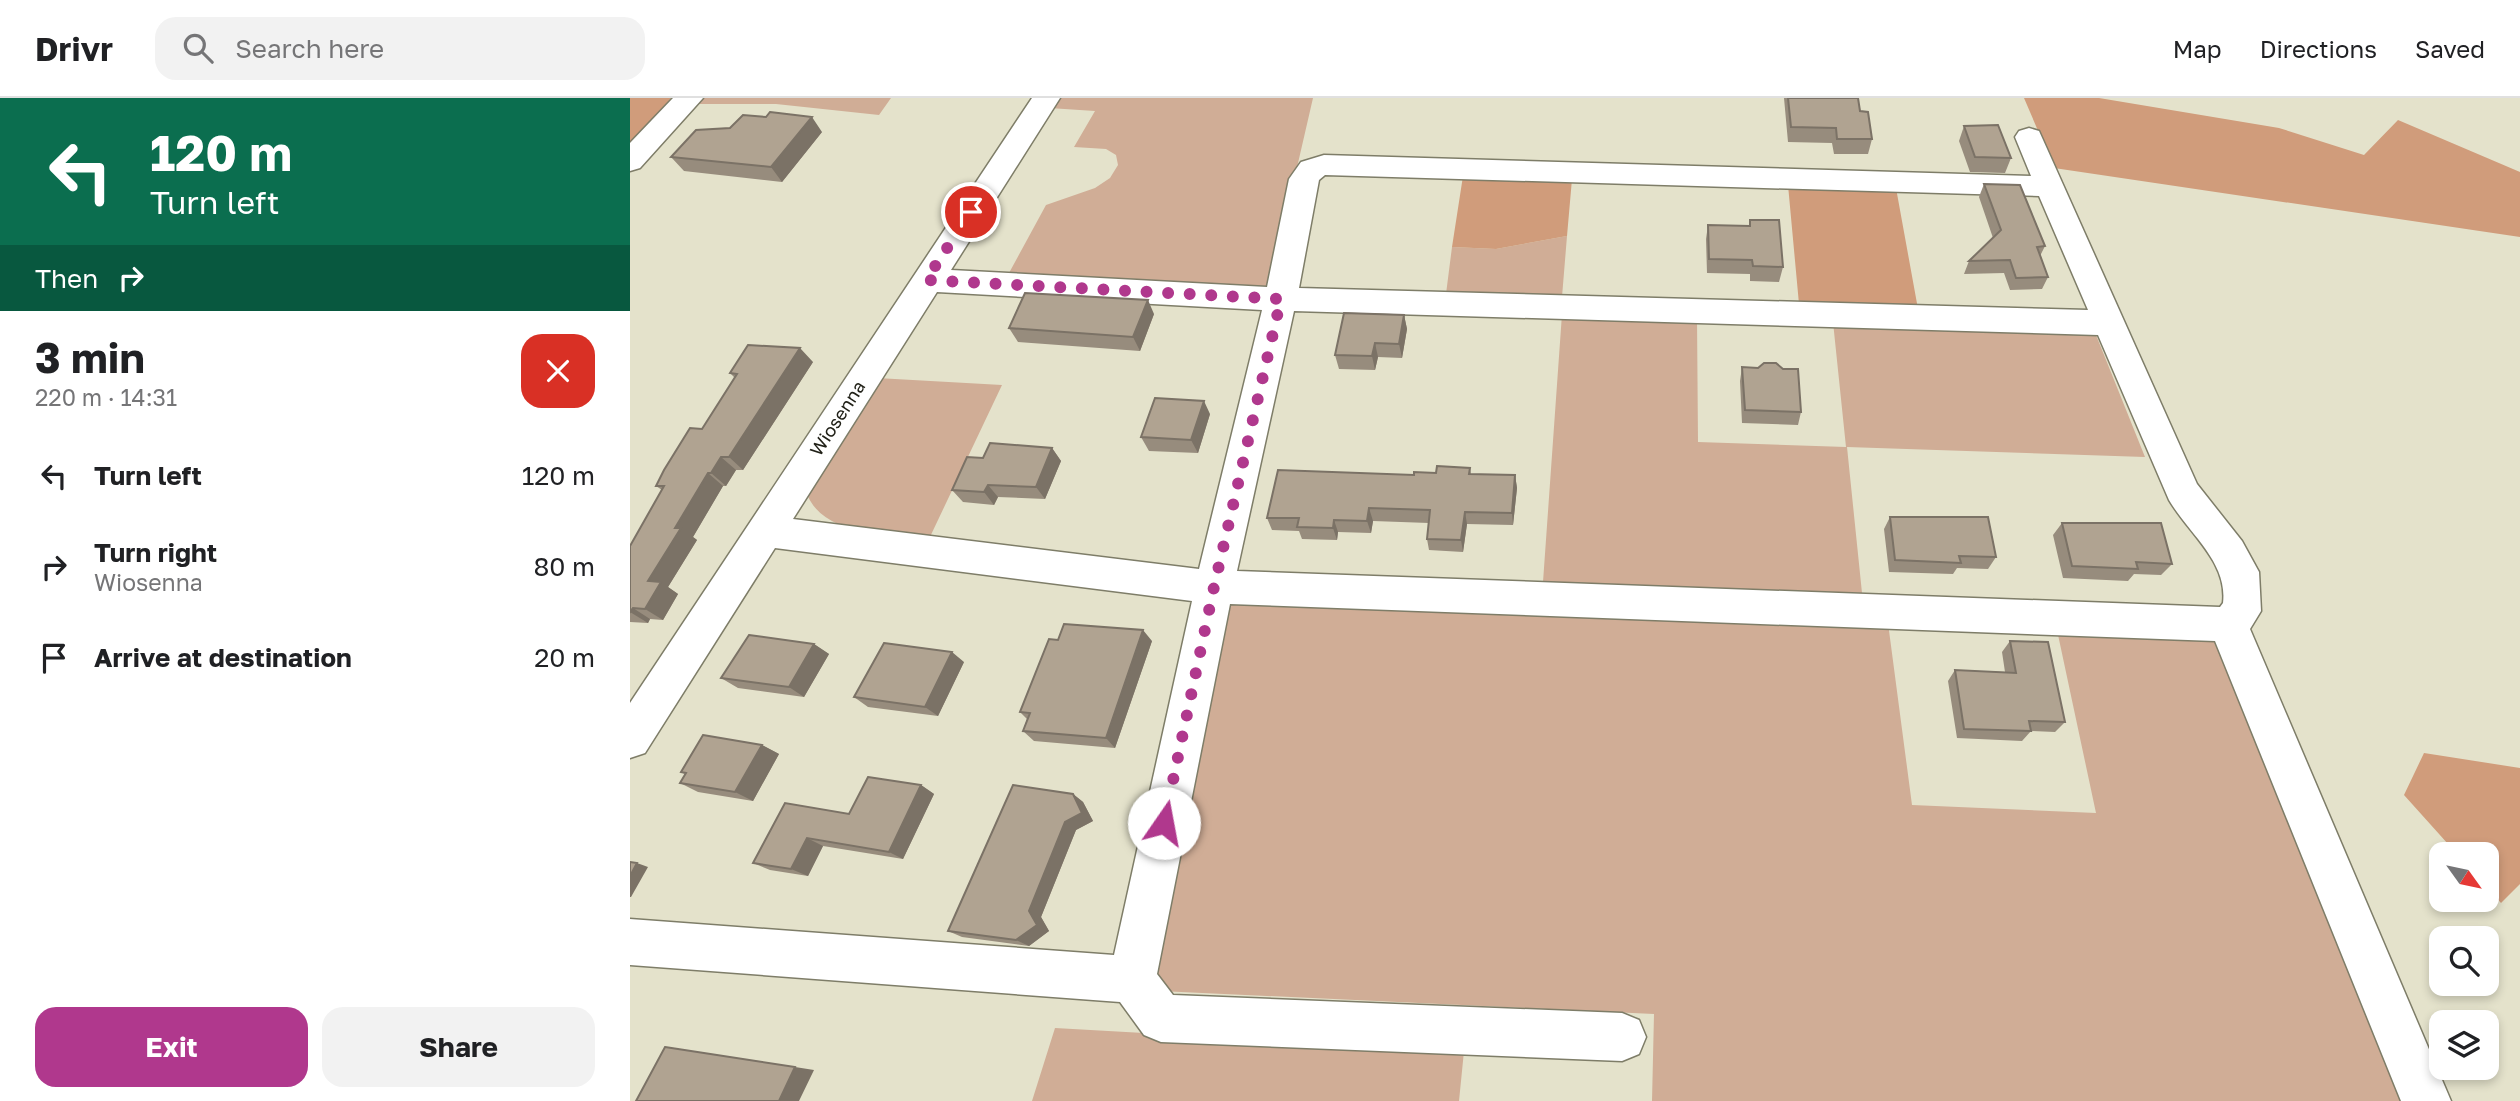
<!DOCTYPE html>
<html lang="en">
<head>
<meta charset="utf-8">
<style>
	body { margin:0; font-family:"Golos Text",sans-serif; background:#f2f2f2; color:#202124; height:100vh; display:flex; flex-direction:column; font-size:26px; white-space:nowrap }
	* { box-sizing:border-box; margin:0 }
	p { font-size:23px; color:#757577 }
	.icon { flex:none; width:38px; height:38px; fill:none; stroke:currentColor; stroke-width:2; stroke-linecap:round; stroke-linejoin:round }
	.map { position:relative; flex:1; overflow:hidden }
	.details { display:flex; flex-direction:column; background:#fff; width:630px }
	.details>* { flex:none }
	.banner { background:#0b6e4f; color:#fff; overflow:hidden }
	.needle { width:46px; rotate:123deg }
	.fabs { position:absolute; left:1799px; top:744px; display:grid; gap:14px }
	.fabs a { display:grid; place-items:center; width:70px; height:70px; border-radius:14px; background:#fff; box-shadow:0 4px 10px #0003; font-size:35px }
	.pin { position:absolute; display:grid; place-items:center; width:60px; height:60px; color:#fff; margin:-30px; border:4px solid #fff; border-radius:50%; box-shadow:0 2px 7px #0007 }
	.me { position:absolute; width:77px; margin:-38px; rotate:12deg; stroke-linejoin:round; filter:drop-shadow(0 0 5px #0008) }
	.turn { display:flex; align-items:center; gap:24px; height:147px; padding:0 35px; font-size:32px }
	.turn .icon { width:91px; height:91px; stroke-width:2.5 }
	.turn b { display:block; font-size:49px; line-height:60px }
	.then { display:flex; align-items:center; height:66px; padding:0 35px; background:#0003; gap:14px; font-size:26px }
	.round { display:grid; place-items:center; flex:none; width:74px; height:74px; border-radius:21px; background:#f2f2f2 }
	.headline { display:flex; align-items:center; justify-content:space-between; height:119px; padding:0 35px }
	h1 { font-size:42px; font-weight:700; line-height:52px }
	.primary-button { display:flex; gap:14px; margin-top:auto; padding:14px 35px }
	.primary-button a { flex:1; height:80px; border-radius:21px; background:#b0388d; color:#fff; font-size:28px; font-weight:700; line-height:80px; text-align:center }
	.primary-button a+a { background:#f2f2f2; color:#202124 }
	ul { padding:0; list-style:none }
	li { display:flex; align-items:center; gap:21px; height:91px; padding:0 35px }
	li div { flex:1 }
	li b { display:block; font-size:26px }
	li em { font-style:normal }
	header { display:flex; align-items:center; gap:42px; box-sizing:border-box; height:98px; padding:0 35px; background:#fff; border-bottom:2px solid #e0e0e0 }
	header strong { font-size:33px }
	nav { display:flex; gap:38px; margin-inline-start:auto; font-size:24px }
	.search { width:490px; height:63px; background:#f2f2f2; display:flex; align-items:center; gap:18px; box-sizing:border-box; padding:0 24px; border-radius:21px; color:#757577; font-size:26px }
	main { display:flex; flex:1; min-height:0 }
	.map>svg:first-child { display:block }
</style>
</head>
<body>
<header>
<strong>Drivr</strong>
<div class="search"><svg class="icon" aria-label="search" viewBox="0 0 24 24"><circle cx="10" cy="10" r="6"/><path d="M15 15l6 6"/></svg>Search here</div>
<nav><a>Map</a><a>Directions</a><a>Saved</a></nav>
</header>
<main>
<section class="details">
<div class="banner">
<div class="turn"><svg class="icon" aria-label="left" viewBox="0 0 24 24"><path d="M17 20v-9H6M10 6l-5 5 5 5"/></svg><div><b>120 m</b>Turn left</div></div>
<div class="then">Then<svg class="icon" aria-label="right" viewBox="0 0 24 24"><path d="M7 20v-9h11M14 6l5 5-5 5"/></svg></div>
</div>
<div class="headline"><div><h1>3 min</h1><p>220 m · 14:31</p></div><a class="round" style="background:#d93025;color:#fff"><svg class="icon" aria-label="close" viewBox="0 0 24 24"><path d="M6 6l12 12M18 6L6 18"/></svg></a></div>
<ul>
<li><svg class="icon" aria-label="left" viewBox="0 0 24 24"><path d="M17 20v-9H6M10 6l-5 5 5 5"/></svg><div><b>Turn left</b></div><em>120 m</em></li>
<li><svg class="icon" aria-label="right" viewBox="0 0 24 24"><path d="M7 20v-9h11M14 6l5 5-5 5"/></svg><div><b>Turn right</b><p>Wiosenna</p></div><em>80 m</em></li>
<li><svg class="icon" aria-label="arrive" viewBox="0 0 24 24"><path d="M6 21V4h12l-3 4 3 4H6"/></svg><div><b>Arrive at destination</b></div><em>20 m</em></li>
</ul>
<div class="primary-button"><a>Exit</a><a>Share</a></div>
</section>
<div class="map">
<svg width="1890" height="1003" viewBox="0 0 1890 1003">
	<rect width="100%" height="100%" fill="#e4e2cb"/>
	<path fill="#d0ad96" d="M 68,0 L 261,0 L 249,17 L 146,6 L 63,6 Z
		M 426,0 L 683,0 L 639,191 L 379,175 L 416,107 L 465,90 L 480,80 L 488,67 L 486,57 L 476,51 L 444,49 L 465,13 L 419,10 Z
		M 937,138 L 932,199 L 816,196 L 822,149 L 866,151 Z
		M 932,216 L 1067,220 L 1068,344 L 1216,349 L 1203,224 L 1457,233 L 1466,237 L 1515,359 L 1217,349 L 1232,495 L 913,484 Z
		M 247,280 L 372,287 L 299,441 C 257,435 190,440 175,391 Z
		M 606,500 L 1258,525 L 1282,707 L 1466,715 L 1427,532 L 1587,537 L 1774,1003 L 1022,1003 L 1024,916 L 487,891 L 594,510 Z
		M 425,930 L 834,953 L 829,1003 L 402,1003 Z"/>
	<path fill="#d09c7b" d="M 0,0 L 41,0 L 0,50 Z
		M 1394,0 L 1469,0 L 1649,30 L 1734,57 L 1768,22 L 1890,74 L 1890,139 L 1424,70 Z
		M 833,78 L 942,81 L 937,138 L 866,151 L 822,149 Z
		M 1158,87 L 1266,90 L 1288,211 L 1169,206 Z
		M 1794,655 L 1890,670 L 1890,786 L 1871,805 L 1857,789 L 1857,756 L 1827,756 L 1774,697 Z"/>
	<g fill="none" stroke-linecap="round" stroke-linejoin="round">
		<defs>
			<path id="minor" d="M 43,0 L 73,0 L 10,70 L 0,73 L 0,45 Z
				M 402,0 L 430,0 L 321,172 L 637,189 L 659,81 L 671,64 L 694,57 L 1401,78 L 1385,39 L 1389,33 L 1399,30 L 1409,33 L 1567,386 L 1612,443 L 1629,474 L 1631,513 L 1620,531 L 1821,1003 L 1771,1003 L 1585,543 L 600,506 L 527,876 L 543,897 L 992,915 L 1009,922 L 1016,939 L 1009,956 L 992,963 L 531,944 L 514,937 L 490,904 L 0,867 L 0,821 L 484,857 L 562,503 L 145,450 L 15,655 L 0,660 L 0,605 ZM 695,77 L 1409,98 L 1458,212 L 669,190 L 689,82 ZM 307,194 L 632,212 L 569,471 L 163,421 ZM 664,213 L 1468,237 L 1539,402 C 1559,436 1598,464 1593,505 L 1590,509 L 607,473 Z"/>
		</defs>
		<use href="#minor" stroke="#7e7d68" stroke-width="3"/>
		<use href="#minor" fill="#fff" fill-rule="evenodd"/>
	</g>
	<path fill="#978c7d" d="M 1154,0 L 1228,0 L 1230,13 L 1242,41 L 1238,56 L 1204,56 L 1202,45 L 1158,44 Z
		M 1334,28 L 1381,60 L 1375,75 L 1340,74 L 1329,43 Z
		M 192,34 L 152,84 L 54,73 L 41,59 Z
		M 1354,86 L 1415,148 L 1410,158 L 1418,179 L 1412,191 L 1380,192 L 1374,175 L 1334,176 L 1339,163 L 1363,140 L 1349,99 Z
		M 1120,122 L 1153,169 L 1149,184 L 1120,183 L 1120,176 L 1077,175 L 1076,141 L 1078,127 L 1119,128 Z
		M 524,216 L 510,253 L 388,244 L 379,230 Z
		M 774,217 L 777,231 L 772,260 L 748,259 L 745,272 L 709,271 L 705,257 Z
		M 183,264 L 113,372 L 106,372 L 96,388 L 93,388 L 63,439 L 67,442 L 38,489 L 48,496 L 33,522 L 20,521 L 18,525 L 0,524 L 0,448 L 32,392 L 26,388 L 72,331 L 105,280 L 100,275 Z
		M 1112,269 L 1171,314 L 1168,327 L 1112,325 L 1110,283 Z
		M 580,316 L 568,355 L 519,353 L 511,339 Z
		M 422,350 L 431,363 L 415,401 L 368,399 L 364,407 L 333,404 L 322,392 L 353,360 Z
		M 840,370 L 841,376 L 885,377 L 887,390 L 883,427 L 837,426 L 833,454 L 799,452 L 797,441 L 799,425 L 743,423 L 741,435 L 708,434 L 707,442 L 672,441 L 669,433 L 642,432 L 637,420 L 806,375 Z
		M 1260,419 L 1366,459 L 1358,471 L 1327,470 L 1323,476 L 1259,474 L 1254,431 Z
		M 1432,425 L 1542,466 L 1531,477 L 1504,476 L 1498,483 L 1433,480 L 1423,437 Z
		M 428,542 L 522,543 L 485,650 L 404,643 L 393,633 L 397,621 L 390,614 Z
		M 1380,543 L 1435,624 L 1425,634 L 1401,633 L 1392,643 L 1327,640 L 1318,583 L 1325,572 L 1375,574 L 1372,554 Z
		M 184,546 L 199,556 L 174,599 L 108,590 L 91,580 Z
		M 334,564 L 308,618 L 238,609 L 224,599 Z
		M 132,647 L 149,656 L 123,703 L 68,694 L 50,685 L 55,676 L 51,674 Z
		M 291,687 L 304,696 L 273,761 L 193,748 L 178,778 L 140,772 L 123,765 L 219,716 Z
		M 443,696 L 453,704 L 463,723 L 446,732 L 411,819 L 419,833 L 399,848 L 332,839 L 318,833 Z"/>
	<path fill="#7b7266" d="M 182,19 L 192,34 L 152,84 L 141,69 Z
		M 518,202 L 524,216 L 510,253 L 503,239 Z
		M 774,217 L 777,231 L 772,260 L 769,246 Z
		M 745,245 L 748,259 L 745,272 L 742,258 Z
		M 170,250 L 183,264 L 113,372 L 99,359 Z
		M 574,303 L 580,316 L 568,355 L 561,342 Z
		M 422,350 L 431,363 L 415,401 L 406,389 Z
		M 91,359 L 106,372 L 96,388 L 81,375 Z
		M 78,375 L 93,388 L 63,439 L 67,442 L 38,489 L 48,496 L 33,522 L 15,511 L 18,483 L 45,430 Z
		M 885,377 L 887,390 L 883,427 L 882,415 Z
		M 358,387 L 368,399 L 364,407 L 354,394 Z
		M 739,410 L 743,423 L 741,435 L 737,423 Z
		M 835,414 L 837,426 L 833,454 L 831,442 Z
		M 704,422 L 708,434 L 707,442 L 703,430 Z
		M 3,510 L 20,521 L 18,525 L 0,514 Z
		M 513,532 L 522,543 L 485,650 L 476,640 Z
		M 184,546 L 199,556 L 174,599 L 159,589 Z
		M 322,554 L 334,564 L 308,618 L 295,609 Z
		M 132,647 L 149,656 L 123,703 L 105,694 Z
		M 291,687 L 304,696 L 273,761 L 259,754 Z
		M 443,696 L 453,704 L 463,723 L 446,732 L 411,819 L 419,833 L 399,848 L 386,842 L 399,813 Z
		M 177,740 L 193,748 L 178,778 L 161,771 Z
		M 7,765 L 18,769 L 1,799 L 0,799 L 0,778 Z
		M 165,969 L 184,972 L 169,1003 L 149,1003 Z"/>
	<path fill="#b0a391" stroke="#7b7266" stroke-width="2" d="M 1158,0 L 1228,0 L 1230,13 L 1238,14 L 1242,41 L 1207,41 L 1206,30 L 1161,29 Z
		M 140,14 L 182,19 L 141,69 L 41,59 L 66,32 L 100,30 L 113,17 L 136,19 Z
		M 1368,27 L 1381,60 L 1345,59 L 1334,28 Z
		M 1354,86 L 1390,87 L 1415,148 L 1407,149 L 1418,179 L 1386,180 L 1380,162 L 1339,163 L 1371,132 Z
		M 1120,122 L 1149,122 L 1153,169 L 1123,168 L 1122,162 L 1079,161 L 1078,127 L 1120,128 Z
		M 395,195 L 518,202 L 503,239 L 379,230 Z
		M 714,215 L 774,217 L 769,246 L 745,245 L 742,258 L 705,257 Z
		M 118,247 L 170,250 L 99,359 L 91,359 L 81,375 L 78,375 L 45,430 L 51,430 L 18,483 L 31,484 L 15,511 L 3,510 L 0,514 L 0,448 L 34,388 L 26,388 L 34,372 L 60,330 L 72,331 L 107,276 L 100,275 Z
		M 1134,265 L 1146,265 L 1153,271 L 1168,271 L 1171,314 L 1115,312 L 1112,269 L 1128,270 Z
		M 525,300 L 574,303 L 561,342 L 511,339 Z
		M 360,345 L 422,350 L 406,389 L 358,387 L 354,394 L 322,392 L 337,359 L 353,360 Z
		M 807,368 L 840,370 L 839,376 L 885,377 L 882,415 L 835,414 L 831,442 L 797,441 L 800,412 L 739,410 L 737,423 L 704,422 L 703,430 L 667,429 L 669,420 L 637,420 L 648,372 L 784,377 L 784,374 L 806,375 Z
		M 1260,419 L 1358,419 L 1366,459 L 1329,458 L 1331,465 L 1265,462 Z
		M 1432,425 L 1531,425 L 1542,466 L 1506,464 L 1508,471 L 1442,468 Z
		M 434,526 L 513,532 L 476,640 L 393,633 L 400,615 L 390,614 L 419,541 L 428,542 Z
		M 119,537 L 184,546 L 159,589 L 91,580 Z
		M 1380,543 L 1418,544 L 1435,624 L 1399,623 L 1401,633 L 1334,631 L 1325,572 L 1386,575 Z
		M 254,545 L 322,554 L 295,609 L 224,599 Z
		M 73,637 L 132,647 L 105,694 L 50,685 L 56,675 L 51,674 Z
		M 238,679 L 291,687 L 259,754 L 177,740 L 161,771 L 123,765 L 155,705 L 219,716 Z
		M 383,687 L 443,696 L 452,715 L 435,724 L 399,813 L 407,827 L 386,842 L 318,833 Z
		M 0,764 L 7,765 L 0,778 Z
		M 35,949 L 165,969 L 149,1003 L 6,1003 Z"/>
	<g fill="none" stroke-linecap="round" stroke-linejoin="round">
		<path stroke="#b0388d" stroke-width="12" stroke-dasharray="0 21.6" d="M 341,114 L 296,182 L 651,201 L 584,489 L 534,725"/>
	</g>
	<g text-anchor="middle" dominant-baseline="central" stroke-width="5" stroke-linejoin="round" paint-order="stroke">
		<g font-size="18" fill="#212118" stroke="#fff">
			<text transform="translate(207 320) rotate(-57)">Wiosenna</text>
		</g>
	</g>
</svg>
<div class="fabs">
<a><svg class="needle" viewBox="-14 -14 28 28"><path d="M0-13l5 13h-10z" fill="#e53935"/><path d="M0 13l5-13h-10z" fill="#757577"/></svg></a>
<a><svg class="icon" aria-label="search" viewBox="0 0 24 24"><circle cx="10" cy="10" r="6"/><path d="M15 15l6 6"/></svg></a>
<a><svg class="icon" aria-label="layers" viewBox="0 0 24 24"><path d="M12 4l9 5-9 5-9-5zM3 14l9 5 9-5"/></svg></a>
</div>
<div class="pin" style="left:341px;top:114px;background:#d93025"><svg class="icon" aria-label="arrive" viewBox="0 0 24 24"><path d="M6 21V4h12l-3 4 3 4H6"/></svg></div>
<svg class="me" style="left:534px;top:725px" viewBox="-20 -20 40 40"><circle r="19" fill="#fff"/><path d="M0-13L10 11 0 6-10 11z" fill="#b0388d"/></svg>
</div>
</main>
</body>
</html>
